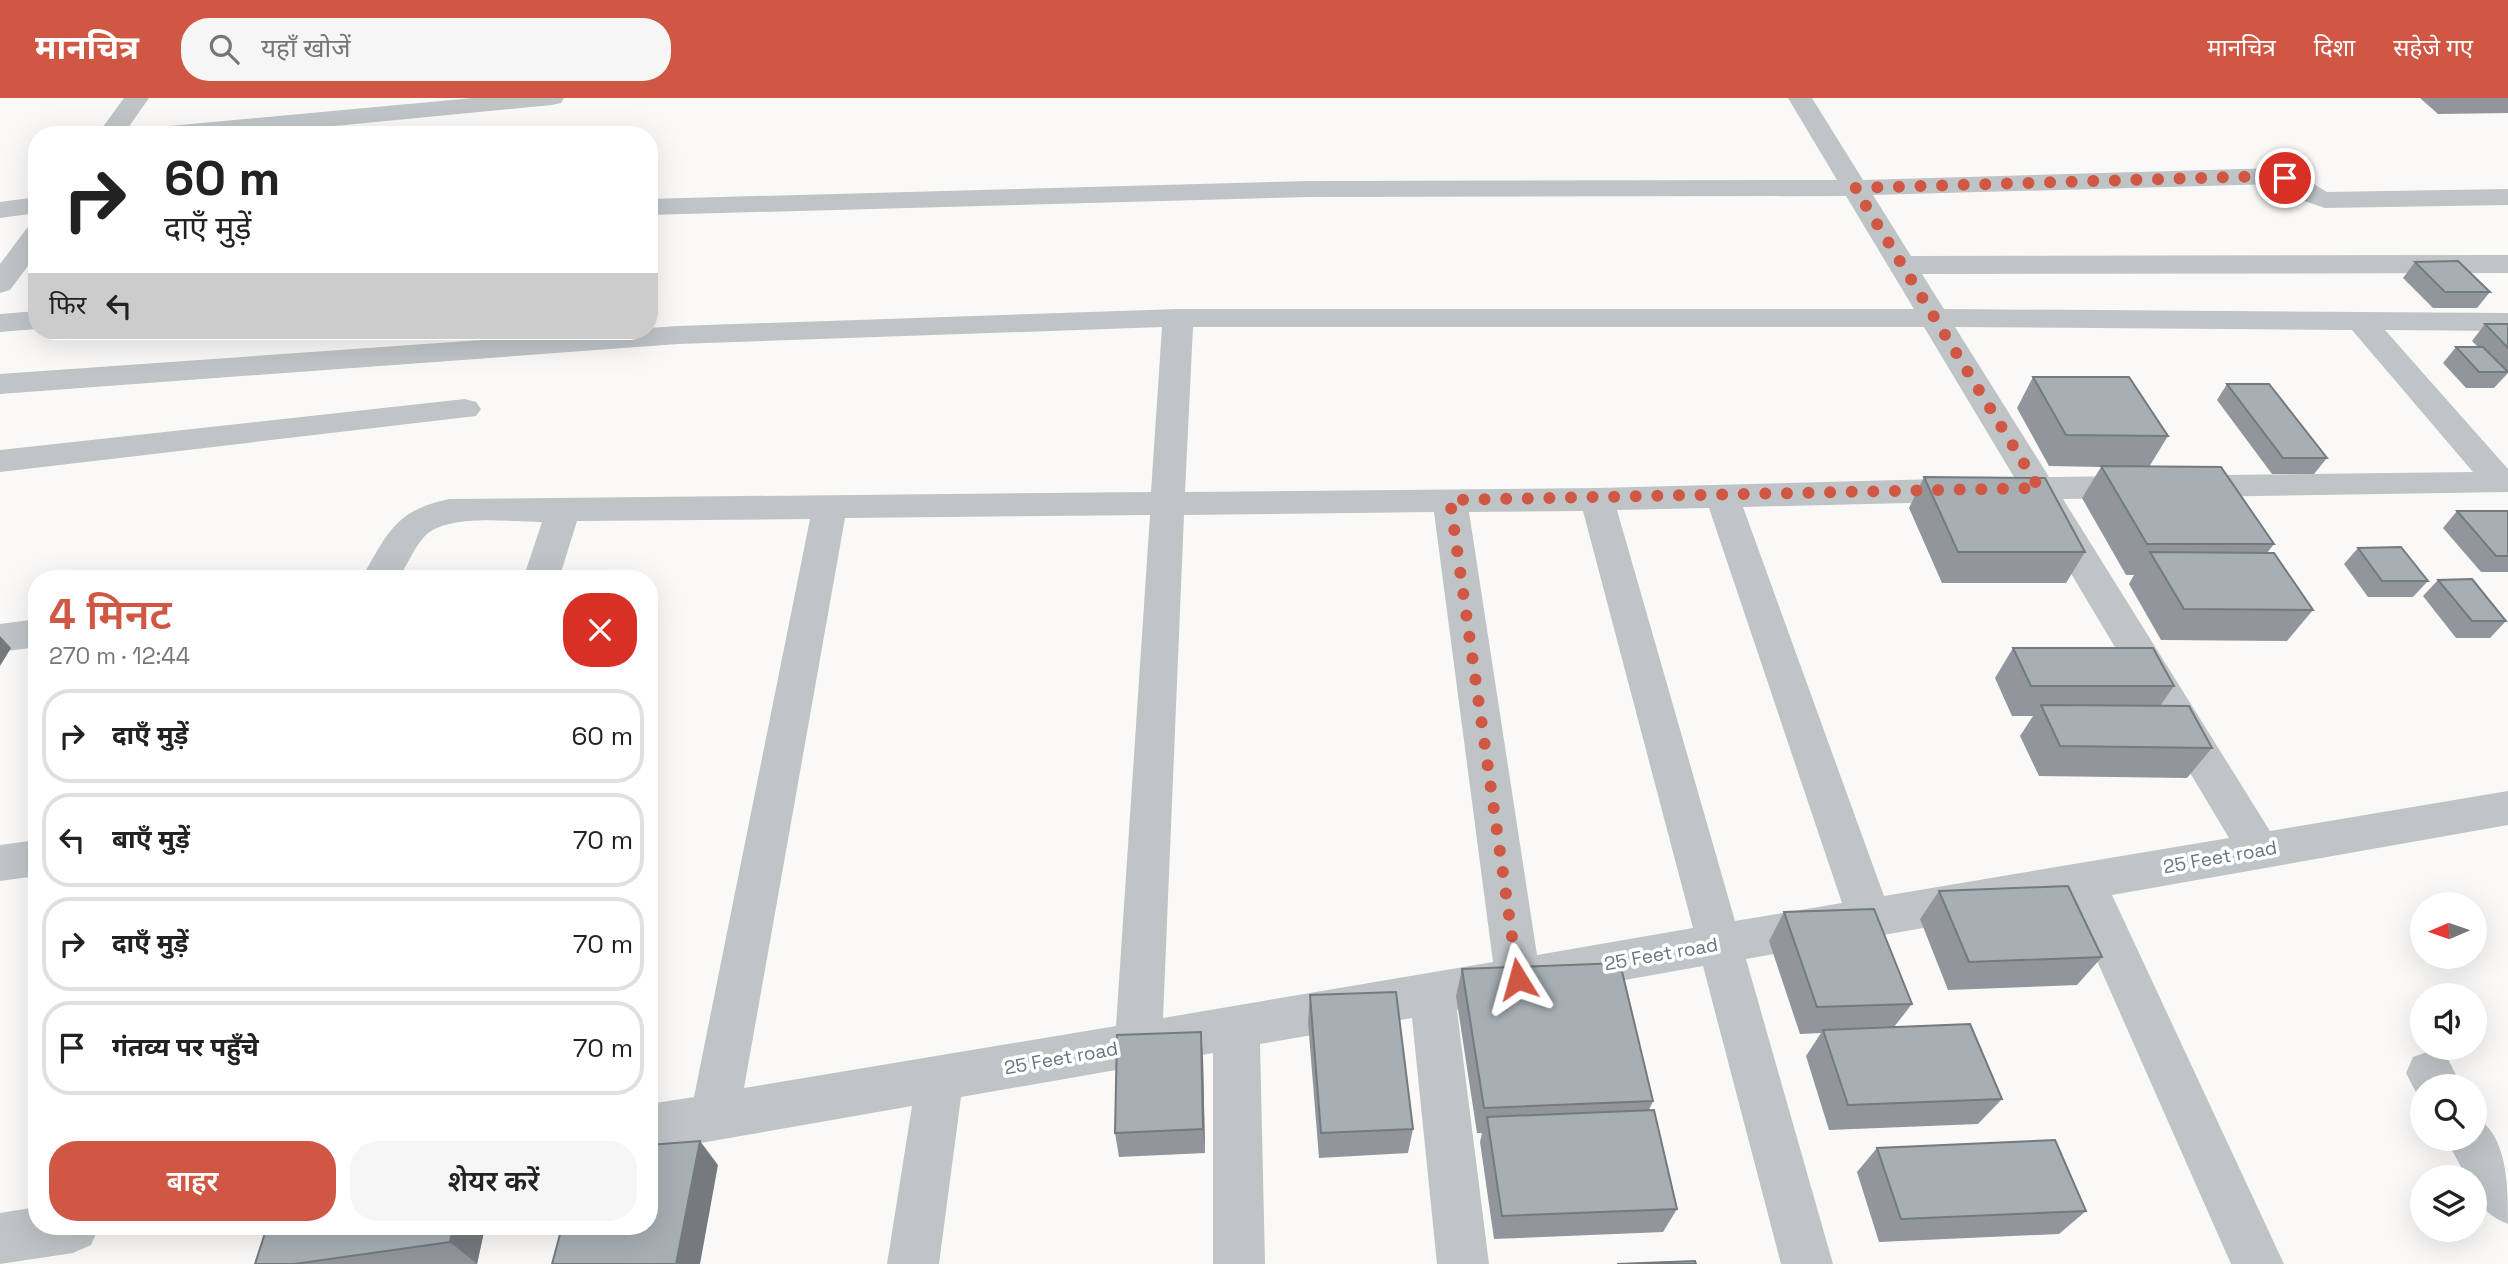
<!DOCTYPE html>
<html lang="hi">
<head>
<meta charset="utf-8">
<style>
	body { margin:0; font-family:"Space Grotesk","Noto Sans Devanagari",sans-serif; background:#f6f6f6; color:#222; height:100vh; display:flex; flex-direction:column; font-size:26px; white-space:nowrap }
	* { box-sizing:border-box; margin:0 }
	p { font-size:23px; color:#767676 }
	.icon { flex:none; width:38px; height:38px; fill:none; stroke:currentColor; stroke-width:2; stroke-linecap:round; stroke-linejoin:round }
	.map { position:relative; flex:1; overflow:hidden }
	.drawer { position:absolute; left:28px; top:472px; width:630px; height:665px; display:flex; flex-direction:column; background:#fff; border-radius:28px; box-shadow:0 7px 28px #0002 }
	.drawer>* { flex:none }
	.hud { position:absolute; left:28px; top:28px; width:630px; height:214px; border-radius:28px; box-shadow:0 7px 28px #0002; background:#fff; color:#222; overflow:hidden }
	.needle { width:46px; rotate:268deg }
	.fabs { position:absolute; left:2410px; top:794px; display:grid; gap:14px }
	.fabs a { display:grid; place-items:center; width:77px; height:77px; border-radius:50%; background:#fff; box-shadow:0 7px 28px #0002; font-size:35px }
	.pin { position:absolute; display:grid; place-items:center; width:60px; height:60px; color:#fff; margin:-30px; border:4px solid #fff; border-radius:50%; box-shadow:0 2px 7px #0007 }
	.me { position:absolute; width:77px; margin:-38px; rotate:352deg; stroke-linejoin:round; filter:drop-shadow(0 0 5px #0008) }
	.turn { display:flex; align-items:center; gap:24px; height:147px; padding:0 21px; font-size:32px }
	.turn .icon { width:91px; height:91px; stroke-width:2.5 }
	.turn b { display:block; font-size:49px; line-height:60px }
	.then { display:flex; align-items:center; height:66px; padding:0 21px; background:#0003; gap:14px; font-size:26px }
	.round { display:grid; place-items:center; flex:none; width:74px; height:74px; border-radius:28px; background:#f6f6f6 }
	.head { display:flex; align-items:center; justify-content:space-between; height:119px; padding:0 21px }
	h1 { font-size:42px; font-weight:600; line-height:52px; color:#cf5743 }
	.primary-button { display:flex; gap:14px; margin-top:auto; padding:14px 21px }
	.primary-button a { flex:1; height:80px; border-radius:28px; background:#cf5743; color:#fff; font-size:28px; font-weight:600; line-height:80px; text-align:center }
	.primary-button a+a { background:#f6f6f6; color:#222 }
	ul { padding:0; list-style:none }
	li { display:flex; align-items:center; gap:21px; height:94px; margin:0 14px 10px; padding:0 7px; border:4px solid #e0e0e0; border-radius:28px }
	li div { flex:1 }
	li b { display:block; font-size:26px }
	li em { font-style:normal }
	header { display:flex; align-items:center; gap:42px; box-sizing:border-box; height:98px; padding:0 35px; background:#cf5743; color:#fff }
	header strong { font-size:33px }
	nav { display:flex; gap:38px; margin-inline-start:auto; font-size:24px }
	.search { width:490px; height:63px; background:#f6f6f6; display:flex; align-items:center; gap:18px; box-sizing:border-box; padding:0 24px; border-radius:28px; color:#767676; font-size:26px }
	.map>svg:first-child { display:block }
</style>
</head>
<body>
<header>
<strong>मानचित्र</strong>
<div class="search"><svg class="icon" aria-label="search" viewBox="0 0 24 24"><circle cx="10" cy="10" r="6"/><path d="M15 15l6 6"/></svg>यहाँ खोजें</div>
<nav><a>मानचित्र</a><a>दिशा</a><a>सहेजे गए</a></nav>
</header>
<div class="map">
<svg width="2508" height="1166" viewBox="0 0 2508 1166">
	<rect width="100%" height="100%" fill="#faf9f8"/>
	<g fill="none" stroke-linecap="round" stroke-linejoin="round">
		<path fill="#bfc4c7" fill-rule="evenodd" d="M 124,0 L 149,0 L 123,37 L 97,37 Z
			M 473,0 L 564,0 L 561,5 L 552,7 L 242,37 L 146,37 L 150,32 L 159,29 Z
			M 1788,0 L 1812,0 L 1863,82 L 2277,70 L 2299,77 L 2327,94 L 2508,91 L 2508,107 L 2325,110 L 2301,102 L 2275,86 L 1873,97 L 1911,158 L 2508,157 L 2508,175 L 1922,176 L 1944,211 L 2508,215 L 2508,233 L 2385,232 L 2508,371 L 2508,394 L 2063,401 L 2270,733 L 2508,693 L 2508,727 L 2112,797 L 2284,1166 L 2231,1166 L 2071,804 L 1746,861 L 1833,1166 L 1781,1166 L 1703,868 L 1457,912 L 1489,1166 L 1437,1166 L 1412,920 L 1260,946 L 1265,1166 L 1213,1166 L 1213,955 L 961,999 L 939,1166 L 887,1166 L 912,1008 L 649,1054 L 649,1006 L 694,999 L 810,421 L 577,423 L 559,481 L 523,481 L 542,424 C 510,424 446,415 424,439 C 413,451 407,468 398,481 L 361,481 C 388,435 394,413 449,401 L 1151,394 L 1162,229 L 678,246 L 0,296 L 0,276 L 611,233 L 649,233 L 649,230 L 678,228 L 1178,211 L 1914,211 L 1846,98 L 1309,99 L 649,117 L 649,101 L 1309,83 L 1837,82 ZM 1193,229 L 1924,229 L 2014,379 L 1597,390 L 1185,394 ZM 1955,229 L 2352,232 L 2473,374 L 2049,379 ZM 2027,402 L 2229,740 L 1884,798 L 1743,409 ZM 1709,410 L 1842,805 L 1735,823 L 1617,412 ZM 1583,413 L 1693,830 L 1537,857 L 1469,414 ZM 1434,414 L 1493,864 L 1163,920 L 1184,417 ZM 1150,417 L 1116,928 L 744,990 L 845,420 Z
			M 37,99 L 37,115 L 0,120 L 0,104 Z
			M 37,128 L 37,156 L 10,192 L 0,195 L 0,166 L 27,130 Z
			M 37,213 L 37,231 L 0,234 L 0,216 Z
			M 465,301 L 476,304 L 481,311 L 476,318 L 0,374 L 0,352 Z
			M 37,521 L 37,549 L 0,554 L 0,526 Z
			M 37,742 L 37,778 L 0,783 L 0,747 Z
			M 2430,953 L 2447,959 L 2462,989 L 2422,989 L 2422,1006 L 2406,975 L 2413,959 Z
			M 2474,1018 C 2508,1036 2508,1088 2508,1126 C 2486,1117 2474,1104 2474,1080 L 2467,1080 L 2446,1041 L 2474,1041 Z
			M 37,1109 L 37,1129 L 99,1129 L 91,1147 L 73,1155 L 0,1166 L 0,1115 Z"/>
	</g>
	<path fill="#90969b" d="M 2420,0 L 2508,0 L 2508,15 L 2438,16 Z
		M 2415,164 L 2490,194 L 2477,210 L 2433,210 L 2403,180 Z
		M 2485,226 L 2508,226 L 2508,275 L 2494,290 L 2466,290 L 2443,265 L 2456,249 L 2478,249 L 2472,243 Z
		M 2033,279 L 2168,338 L 2149,369 L 2274,446 L 2267,455 L 2313,512 L 2287,543 L 2161,542 L 2129,486 L 2134,477 L 2126,477 L 2082,400 L 2101,369 L 2049,368 L 2017,310 Z
		M 2227,286 L 2327,360 L 2314,376 L 2272,376 L 2217,302 Z
		M 1924,379 L 2085,454 L 2066,485 L 1942,485 L 1909,410 Z
		M 2457,413 L 2508,413 L 2508,474 L 2481,474 L 2443,430 Z
		M 2358,450 L 2428,483 L 2413,499 L 2368,499 L 2344,466 Z
		M 2438,482 L 2506,523 L 2490,540 L 2456,540 L 2423,498 Z
		M 2013,550 L 2174,588 L 2160,608 L 2212,650 L 2187,680 L 2039,678 L 2020,638 L 2033,618 L 2012,618 L 1995,580 Z
		M 1939,793 L 2102,859 L 2077,887 L 1948,892 L 1920,821 Z
		M 1784,814 L 1912,906 L 1894,929 L 2002,1001 L 1978,1026 L 1829,1032 L 1806,958 L 1821,935 L 1800,936 L 1769,843 Z
		M 1462,871 L 1653,1003 L 1649,1012 L 1677,1111 L 1663,1134 L 1494,1141 L 1480,1044 L 1482,1035 L 1477,1035 L 1456,898 Z
		M 1310,897 L 1413,1031 L 1408,1055 L 1319,1060 L 1308,924 Z
		M 1203,960 L 1205,1055 L 1119,1059 L 1115,1035 Z
		M 1877,1050 L 2086,1113 L 2059,1136 L 1879,1144 L 1857,1074 Z
		M 485,1129 L 477,1166 L 255,1166 Z"/>
	<path fill="#757a7e" d="M 0,538 L 11,550 L 0,568 Z
		M 1201,934 L 1203,960 L 1205,1055 L 1203,1031 Z
		M 700,1043 L 718,1067 L 700,1166 L 676,1166 Z
		M 453,1129 L 485,1129 L 477,1166 L 450,1144 Z"/>
	<path fill="#a7afb4" stroke="#757a7e" stroke-width="2" d="M 2458,163 L 2490,194 L 2445,194 L 2415,164 Z
		M 2485,226 L 2508,226 L 2508,250 Z
		M 2456,249 L 2483,249 L 2508,274 L 2479,274 Z
		M 2033,279 L 2129,279 L 2168,338 L 2066,337 Z
		M 2227,286 L 2269,286 L 2327,360 L 2283,360 Z
		M 2101,368 L 2221,369 L 2274,446 L 2147,446 Z
		M 1924,379 L 2045,380 L 2085,454 L 1958,454 Z
		M 2457,413 L 2508,413 L 2508,458 L 2496,458 Z
		M 2401,449 L 2428,483 L 2382,483 L 2358,450 Z
		M 2150,454 L 2274,455 L 2313,512 L 2184,511 Z
		M 315,476 L 312,481 L 241,481 Z
		M 2472,481 L 2506,523 L 2472,523 L 2438,482 Z
		M 2013,550 L 2153,550 L 2174,588 L 2031,588 Z
		M 2041,607 L 2189,608 L 2212,650 L 2060,648 Z
		M 2068,788 L 2102,859 L 1969,864 L 1939,793 Z
		M 1874,811 L 1912,906 L 1817,909 L 1784,814 Z
		M 1620,865 L 1653,1003 L 1484,1010 L 1462,871 Z
		M 1396,894 L 1413,1031 L 1321,1035 L 1310,897 Z
		M 1970,926 L 2002,1001 L 1848,1007 L 1823,932 Z
		M 1201,934 L 1203,1031 L 1115,1035 L 1117,937 Z
		M 1654,1012 L 1677,1111 L 1502,1118 L 1487,1019 Z
		M 2055,1042 L 2086,1113 L 1901,1121 L 1877,1050 Z
		M 700,1043 L 676,1166 L 552,1166 L 562,1129 L 649,1129 L 649,1047 Z
		M 267,1129 L 453,1129 L 450,1144 L 294,1166 L 255,1166 Z
		M 1695,1163 L 1696,1166 L 1617,1166 Z"/>
	<g fill="none" stroke-linecap="round" stroke-linejoin="round">
		<path stroke="#cf5743" stroke-width="12" stroke-dasharray="0 21.6" d="M 1518,881 L 1450,402 L 2039,390 L 1855,90 L 2270,78 L 2285,80"/>
	</g>
	<g text-anchor="middle" dominant-baseline="central" stroke-width="7" stroke-linejoin="round" paint-order="stroke">
		<g font-size="19" fill="#67777f" stroke="#fff">
			<text transform="translate(2220 759) rotate(-10)">25 Feet road</text>
			<text transform="translate(1661 856) rotate(-10)">25 Feet road</text>
			<text transform="translate(1061 960) rotate(-10)">25 Feet road</text>
		</g>
	</g>
</svg>
<div class="fabs">
<a><svg class="needle" viewBox="-14 -14 28 28"><path d="M0-13l5 13h-10z" fill="#e53935"/><path d="M0 13l5-13h-10z" fill="#767676"/></svg></a>
<a><svg class="icon" aria-label="sound" viewBox="0 0 24 24"><path d="M4 9h4l5-4v14l-5-4H4zM17 9q2 3 0 6"/></svg></a>
<a><svg class="icon" aria-label="search" viewBox="0 0 24 24"><circle cx="10" cy="10" r="6"/><path d="M15 15l6 6"/></svg></a>
<a><svg class="icon" aria-label="layers" viewBox="0 0 24 24"><path d="M12 4l9 5-9 5-9-5zM3 14l9 5 9-5"/></svg></a>
</div>
<div class="pin" style="left:2285px;top:80px;background:#d93025"><svg class="icon" aria-label="arrive" viewBox="0 0 24 24"><path d="M6 21V4h12l-3 4 3 4H6"/></svg></div>
<svg class="me" style="left:1518px;top:881px" viewBox="-20 -20 40 40"><path d="M0-17L14 15 0 8-14 15z" fill="#cf5743" stroke="#fff" stroke-width="4"/></svg>
<div class="hud">
<div class="turn"><svg class="icon" aria-label="right" viewBox="0 0 24 24"><path d="M7 20v-9h11M14 6l5 5-5 5"/></svg><div><b>60 m</b>दाएँ मुड़ें</div></div>
<div class="then">फिर<svg class="icon" aria-label="left" viewBox="0 0 24 24"><path d="M17 20v-9H6M10 6l-5 5 5 5"/></svg></div>
</div>
<section class="drawer">
<div class="head"><div><h1>4 मिनट</h1><p>270 m · 12:44</p></div><a class="round" style="background:#d93025;color:#fff"><svg class="icon" aria-label="close" viewBox="0 0 24 24"><path d="M6 6l12 12M18 6L6 18"/></svg></a></div>
<ul>
<li><svg class="icon" aria-label="right" viewBox="0 0 24 24"><path d="M7 20v-9h11M14 6l5 5-5 5"/></svg><div><b>दाएँ मुड़ें</b></div><em>60 m</em></li>
<li><svg class="icon" aria-label="left" viewBox="0 0 24 24"><path d="M17 20v-9H6M10 6l-5 5 5 5"/></svg><div><b>बाएँ मुड़ें</b></div><em>70 m</em></li>
<li><svg class="icon" aria-label="right" viewBox="0 0 24 24"><path d="M7 20v-9h11M14 6l5 5-5 5"/></svg><div><b>दाएँ मुड़ें</b></div><em>70 m</em></li>
<li><svg class="icon" aria-label="arrive" viewBox="0 0 24 24"><path d="M6 21V4h12l-3 4 3 4H6"/></svg><div><b>गंतव्य पर पहुँचे</b></div><em>70 m</em></li>
</ul>
<div class="primary-button"><a>बाहर</a><a>शेयर करें</a></div>
</section>
</div>
</body>
</html>
